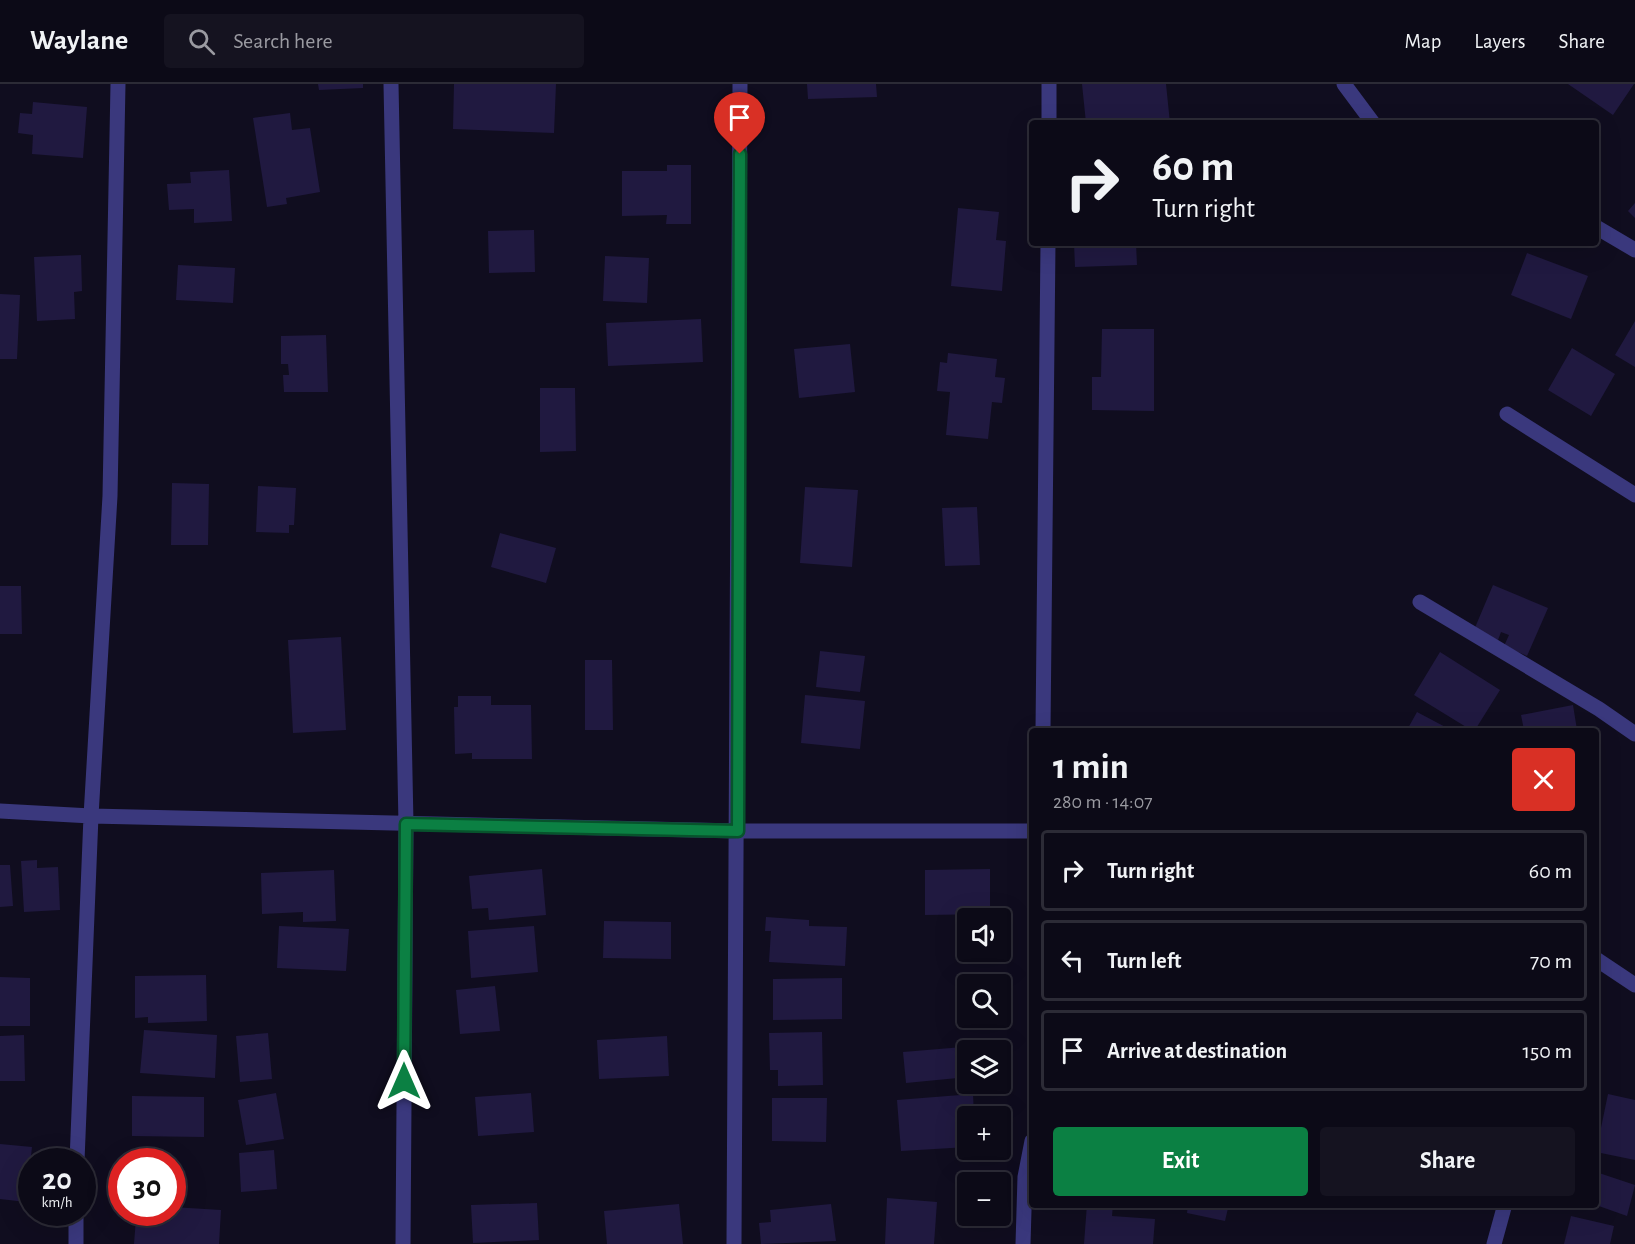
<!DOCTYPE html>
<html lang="en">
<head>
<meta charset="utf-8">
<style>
	body { margin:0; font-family:"Alegreya Sans",sans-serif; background:#151320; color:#f1f3f6; height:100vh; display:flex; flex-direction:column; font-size:22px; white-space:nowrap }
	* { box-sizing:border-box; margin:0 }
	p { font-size:20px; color:#9a9aa1 }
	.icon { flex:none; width:33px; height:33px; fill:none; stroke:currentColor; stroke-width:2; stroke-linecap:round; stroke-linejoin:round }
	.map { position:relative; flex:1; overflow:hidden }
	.panel { position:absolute; left:1029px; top:644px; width:570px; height:480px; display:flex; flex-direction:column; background:#0c0a17; border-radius:6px; box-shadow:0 6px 24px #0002,0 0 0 2px #2c2b36 }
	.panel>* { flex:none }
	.guide { position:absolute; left:1029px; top:36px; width:570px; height:126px; border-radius:6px; box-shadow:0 6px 24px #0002,0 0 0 2px #2c2b36; background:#0c0a17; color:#f1f3f6; overflow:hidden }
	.buttons { position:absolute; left:957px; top:824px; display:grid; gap:12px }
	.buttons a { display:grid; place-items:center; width:54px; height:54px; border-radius:6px; background:#0c0a17; box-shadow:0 6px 24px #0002,0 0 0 2px #2c2b36; font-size:30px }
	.speed { position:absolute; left:18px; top:1064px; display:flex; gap:12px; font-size:30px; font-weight:700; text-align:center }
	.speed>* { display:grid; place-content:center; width:78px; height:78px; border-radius:50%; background:#0c0a17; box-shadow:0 6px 24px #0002,0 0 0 2px #2c2b36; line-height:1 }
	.speed small { font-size:15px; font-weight:400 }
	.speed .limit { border:9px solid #d22; background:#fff; color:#111 }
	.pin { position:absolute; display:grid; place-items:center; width:51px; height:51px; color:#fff; margin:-62px -26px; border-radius:50% 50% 50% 0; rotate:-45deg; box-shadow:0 0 6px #0007 }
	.pin .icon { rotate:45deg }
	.me { position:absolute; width:66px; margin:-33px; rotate:0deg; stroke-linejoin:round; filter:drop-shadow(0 0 4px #0008) }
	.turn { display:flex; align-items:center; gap:21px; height:126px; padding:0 24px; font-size:27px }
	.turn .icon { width:78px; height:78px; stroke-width:2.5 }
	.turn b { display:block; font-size:42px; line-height:51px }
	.round { display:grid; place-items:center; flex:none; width:63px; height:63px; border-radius:6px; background:#151320 }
	.headline { display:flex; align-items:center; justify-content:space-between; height:102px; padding:0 24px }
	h1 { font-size:36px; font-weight:700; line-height:45px }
	.button { display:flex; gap:12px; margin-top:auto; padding:12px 24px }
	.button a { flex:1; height:69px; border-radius:6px; background:#0b8043; color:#fff; font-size:24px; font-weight:700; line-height:69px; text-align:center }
	.button a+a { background:#151320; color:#f1f3f6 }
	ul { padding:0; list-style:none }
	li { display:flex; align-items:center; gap:18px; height:81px; margin:0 12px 9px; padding:0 12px; border:3px solid #2c2b36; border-radius:6px }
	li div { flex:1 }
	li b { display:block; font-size:22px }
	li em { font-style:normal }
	header { display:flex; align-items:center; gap:36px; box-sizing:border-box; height:84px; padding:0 30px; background:#0c0a17; border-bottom:2px solid #2c2b36 }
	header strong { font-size:28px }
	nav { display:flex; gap:33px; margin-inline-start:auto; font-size:21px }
	.search { width:420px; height:54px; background:#151320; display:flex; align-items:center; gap:15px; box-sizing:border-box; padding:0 21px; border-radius:6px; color:#9a9aa1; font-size:22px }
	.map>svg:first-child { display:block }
</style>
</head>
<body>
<header>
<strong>Waylane</strong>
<div class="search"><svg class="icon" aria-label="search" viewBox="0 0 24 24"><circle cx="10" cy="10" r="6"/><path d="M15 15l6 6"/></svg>Search here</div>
<nav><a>Map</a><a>Layers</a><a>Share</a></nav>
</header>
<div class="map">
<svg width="1635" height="1160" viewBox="0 0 1635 1160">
	<rect width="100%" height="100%" fill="#100d1f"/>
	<path fill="#201940" d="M 318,0 L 363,0 L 363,4 L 319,6 Z
		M 454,0 L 556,0 L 554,49 L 453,45 Z
		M 807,0 L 876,0 L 877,13 L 808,15 Z
		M 1082,0 L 1166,0 L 1170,39 L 1086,39 Z
		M 1568,0 L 1634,0 L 1613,31 Z
		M 33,18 L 87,23 L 83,74 L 32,70 L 33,51 L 18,49 L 20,29 L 32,30 Z
		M 290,29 L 292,46 L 310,44 L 320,108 L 286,114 L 287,120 L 267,123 L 253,34 Z
		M 667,81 L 691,81 L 691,140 L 666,140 L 667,131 L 622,132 L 622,87 L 667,87 Z
		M 229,86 L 232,137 L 194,139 L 194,125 L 169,126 L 167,100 L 191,99 L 190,88 Z
		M 1635,119 L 1635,134 L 1628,127 Z
		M 958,124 L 999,128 L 996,156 L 1006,157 L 1002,207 L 951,202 Z
		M 534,146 L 535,188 L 489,189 L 488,147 Z
		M 1074,159 L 1136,159 L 1137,181 L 1075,183 Z
		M 1527,169 L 1588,192 L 1571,235 L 1511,211 Z
		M 81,171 L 82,207 L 74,208 L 75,235 L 37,237 L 34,173 Z
		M 605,172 L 649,174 L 647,219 L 603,217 Z
		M 178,181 L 235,184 L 233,219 L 176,216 Z
		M 0,210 L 20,211 L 17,275 L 0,275 Z
		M 701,235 L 703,278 L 608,282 L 606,239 Z
		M 1635,237 L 1635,283 L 1615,271 Z
		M 1102,245 L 1154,245 L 1154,327 L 1092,326 L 1092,293 L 1101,293 Z
		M 326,251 L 328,308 L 284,308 L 283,291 L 289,291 L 288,280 L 281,280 L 281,252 Z
		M 850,260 L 855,308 L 799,314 L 794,265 Z
		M 1572,264 L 1615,290 L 1591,332 L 1548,306 Z
		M 948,269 L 997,275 L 995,293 L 1005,294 L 1002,319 L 992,318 L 988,355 L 946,351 L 950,308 L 937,307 L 940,278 L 947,279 Z
		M 540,304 L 575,304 L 576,367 L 540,368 Z
		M 172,399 L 209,400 L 208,461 L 171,461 Z
		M 258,402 L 296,404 L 294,441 L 289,441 L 289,449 L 256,448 Z
		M 805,403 L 858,406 L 852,483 L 800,479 Z
		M 977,423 L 980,481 L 945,482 L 942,424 Z
		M 500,449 L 556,464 L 546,499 L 491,483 Z
		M 1493,501 L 1548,524 L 1527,572 L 1504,562 L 1509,551 L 1501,548 L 1498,556 L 1474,546 Z
		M 0,502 L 21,502 L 22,550 L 0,550 Z
		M 341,553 L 346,646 L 293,649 L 288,556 Z
		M 820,567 L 865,572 L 860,608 L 816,603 Z
		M 1440,568 L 1500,606 L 1475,646 L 1471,646 L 1414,611 Z
		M 585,576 L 612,576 L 613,646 L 585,646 Z
		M 805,611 L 865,617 L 860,665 L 801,659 Z
		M 458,612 L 491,612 L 491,621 L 531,621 L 532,675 L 472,675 L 472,669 L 455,670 L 454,623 L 458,623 Z
		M 1573,621 L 1577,646 L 1524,646 L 1521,631 Z
		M 1417,628 L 1451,646 L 1407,646 Z
		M 1596,755 L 1601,771 L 1596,773 Z
		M 37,776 L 37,784 L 58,783 L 60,826 L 24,828 L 21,777 Z
		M 0,781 L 10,781 L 13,822 L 0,823 Z
		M 542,785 L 546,831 L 489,836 L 488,824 L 472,825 L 469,792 Z
		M 990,785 L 990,830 L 925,831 L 925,786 Z
		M 334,786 L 336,837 L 303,838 L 303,828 L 262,830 L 261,789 Z
		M 766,833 L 809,836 L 809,842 L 847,843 L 845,882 L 769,878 L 771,847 L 765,847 Z
		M 604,837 L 671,838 L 671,875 L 603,874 Z
		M 279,842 L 349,845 L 346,887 L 277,884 Z
		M 534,842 L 538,888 L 471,894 L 468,847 Z
		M 206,891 L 207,937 L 148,939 L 148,933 L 135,934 L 135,892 Z
		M 0,893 L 30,894 L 30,942 L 0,942 Z
		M 842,894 L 842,935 L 773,936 L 773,895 Z
		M 495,902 L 500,947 L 460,950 L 456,906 Z
		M 144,946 L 217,951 L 215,994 L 140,989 Z
		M 822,948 L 823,1001 L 778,1002 L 778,986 L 770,986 L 769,949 Z
		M 268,949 L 272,995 L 240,998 L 236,952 Z
		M 24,951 L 25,997 L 0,997 L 0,952 Z
		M 667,952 L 669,992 L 599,995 L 597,956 Z
		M 975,962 L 975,966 L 968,966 L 968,993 L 906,999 L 903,968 Z
		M 276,1009 L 284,1055 L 246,1061 L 238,1016 Z
		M 531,1009 L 534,1048 L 478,1052 L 475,1013 Z
		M 973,1010 L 974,1032 L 968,1032 L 968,1063 L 901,1067 L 897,1016 Z
		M 1608,1010 L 1635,1016 L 1635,1076 L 1596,1068 Z
		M 132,1012 L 204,1013 L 204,1053 L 132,1052 Z
		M 772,1014 L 827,1014 L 826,1058 L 772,1057 Z
		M 0,1060 L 32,1063 L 26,1118 L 0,1115 Z
		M 274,1066 L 277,1105 L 241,1108 L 239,1069 Z
		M 1596,1088 L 1635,1101 L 1627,1132 L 1596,1121 Z
		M 887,1114 L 937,1118 L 934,1160 L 885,1160 Z
		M 537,1119 L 539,1156 L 473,1159 L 471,1121 Z
		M 679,1120 L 683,1160 L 607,1160 L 604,1127 Z
		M 831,1120 L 836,1157 L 761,1160 L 759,1139 L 771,1138 L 770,1126 Z
		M 1087,1120 L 1113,1120 L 1112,1132 L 1155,1135 L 1153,1160 L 1084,1160 Z
		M 1188,1120 L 1229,1120 L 1225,1137 L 1187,1129 Z
		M 172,1123 L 221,1126 L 219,1160 L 134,1160 L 136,1134 L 143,1135 L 144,1128 L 172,1128 Z
		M 1571,1132 L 1614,1142 L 1610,1160 L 1564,1160 Z"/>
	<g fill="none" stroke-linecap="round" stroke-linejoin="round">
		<path stroke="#3a387d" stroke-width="15" d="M 391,0 L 406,740 L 403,1160
			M 1344,0 L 1373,39
			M 1049,39 L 1049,0
			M 1596,143 L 1635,166
			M 1507,330 L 1635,411
			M 1420,518 L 1599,625 L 1635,650
			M 1043,646 L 1048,159
			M 0,727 L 91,732 L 738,747 L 1032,747
			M 1596,875 L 1635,901
			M 77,1077 L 91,732 L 110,412 L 118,0
			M 76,1160 L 76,1128
			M 734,1160 L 740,0
			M 1023,1160 L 1025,1093 L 1032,1057
			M 1494,1160 L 1505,1120"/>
	</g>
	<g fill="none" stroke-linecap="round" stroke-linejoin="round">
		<defs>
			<path id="route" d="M 404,997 L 406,740 L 738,747 L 740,70"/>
		</defs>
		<use href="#route" stroke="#07532c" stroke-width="15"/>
		<use href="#route" stroke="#0b8043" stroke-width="10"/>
	</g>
</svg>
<div class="buttons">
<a><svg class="icon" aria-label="sound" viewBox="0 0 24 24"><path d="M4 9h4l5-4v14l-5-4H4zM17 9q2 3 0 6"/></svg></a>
<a><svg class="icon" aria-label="search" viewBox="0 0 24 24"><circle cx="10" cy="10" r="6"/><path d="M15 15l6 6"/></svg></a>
<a><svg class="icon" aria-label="layers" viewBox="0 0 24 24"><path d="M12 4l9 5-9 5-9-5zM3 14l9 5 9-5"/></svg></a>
<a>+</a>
<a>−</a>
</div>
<div class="speed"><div>20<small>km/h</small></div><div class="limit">30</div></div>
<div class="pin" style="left:740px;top:70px;background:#d93025"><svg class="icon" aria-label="arrive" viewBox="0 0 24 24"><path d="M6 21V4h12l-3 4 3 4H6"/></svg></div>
<svg class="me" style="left:404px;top:997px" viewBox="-20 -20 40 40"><path d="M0-17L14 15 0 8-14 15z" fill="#0b8043" stroke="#fff" stroke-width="4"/></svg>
<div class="guide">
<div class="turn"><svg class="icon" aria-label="right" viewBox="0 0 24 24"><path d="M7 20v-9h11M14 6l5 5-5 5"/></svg><div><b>60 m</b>Turn right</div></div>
</div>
<section class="panel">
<div class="headline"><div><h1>1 min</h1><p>280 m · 14:07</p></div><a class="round" style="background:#d93025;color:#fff"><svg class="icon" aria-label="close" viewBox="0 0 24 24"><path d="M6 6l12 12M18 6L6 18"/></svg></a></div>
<ul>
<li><svg class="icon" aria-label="right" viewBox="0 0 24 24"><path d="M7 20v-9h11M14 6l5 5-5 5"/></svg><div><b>Turn right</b></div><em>60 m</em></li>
<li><svg class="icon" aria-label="left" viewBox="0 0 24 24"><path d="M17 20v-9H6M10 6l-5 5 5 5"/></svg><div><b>Turn left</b></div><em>70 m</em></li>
<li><svg class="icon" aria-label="arrive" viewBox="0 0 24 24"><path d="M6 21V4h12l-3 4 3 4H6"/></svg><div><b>Arrive at destination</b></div><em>150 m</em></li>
</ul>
<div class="button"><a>Exit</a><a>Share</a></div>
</section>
</div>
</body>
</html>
